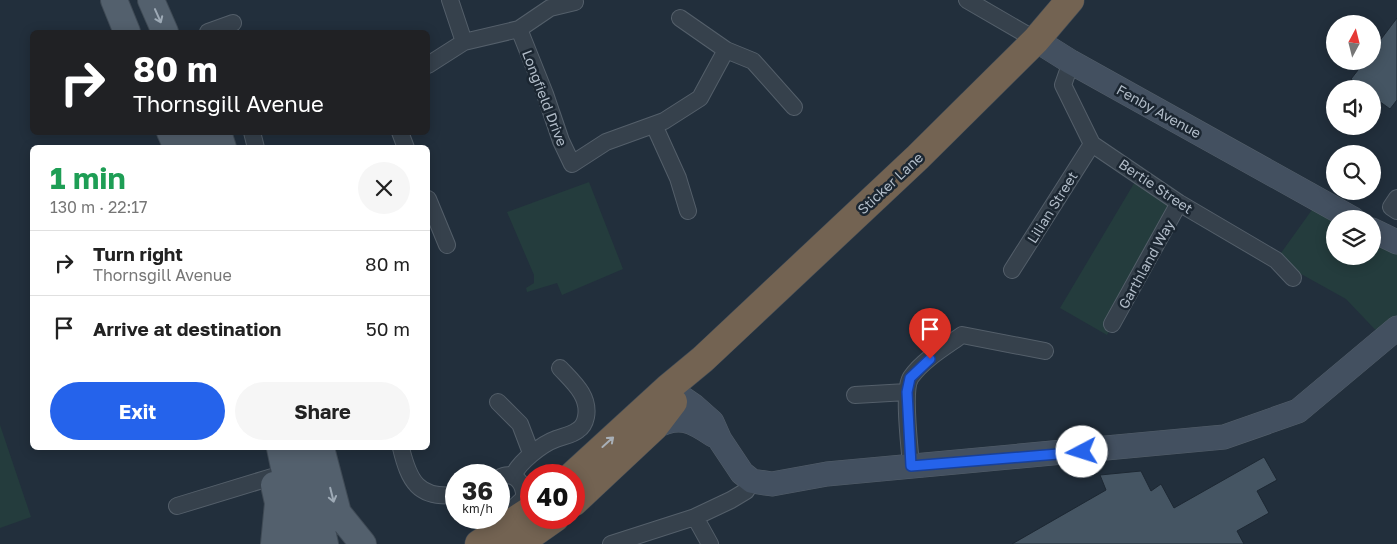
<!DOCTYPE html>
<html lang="en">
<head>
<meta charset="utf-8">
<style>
	body { margin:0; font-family:"Golos Text",sans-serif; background:#f6f6f6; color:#222; height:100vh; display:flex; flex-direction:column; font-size:19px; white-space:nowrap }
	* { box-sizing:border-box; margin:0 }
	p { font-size:16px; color:#767676 }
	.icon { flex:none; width:28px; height:28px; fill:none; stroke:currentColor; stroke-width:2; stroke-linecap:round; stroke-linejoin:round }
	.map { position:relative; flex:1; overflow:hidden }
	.details { position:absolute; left:30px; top:145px; width:400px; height:305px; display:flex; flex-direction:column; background:#fff; border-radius:8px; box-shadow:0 2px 12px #0003 }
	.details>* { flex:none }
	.guide { position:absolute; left:30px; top:30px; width:400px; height:105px; border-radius:8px; box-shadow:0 2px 12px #0003; background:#202124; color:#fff; overflow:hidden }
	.needle { width:32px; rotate:7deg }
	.tools { position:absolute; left:1326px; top:15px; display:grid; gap:10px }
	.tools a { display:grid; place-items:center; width:55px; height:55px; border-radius:50%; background:#fff; box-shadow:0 2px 12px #0003; font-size:25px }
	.speed { position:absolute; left:445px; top:464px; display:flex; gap:10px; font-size:25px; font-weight:700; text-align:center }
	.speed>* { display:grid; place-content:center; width:65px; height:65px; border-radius:50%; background:#fff; box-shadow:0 2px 12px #0003; line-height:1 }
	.speed small { font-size:12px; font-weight:400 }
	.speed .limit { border:8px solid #d22; background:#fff; color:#111 }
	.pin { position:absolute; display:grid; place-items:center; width:42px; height:42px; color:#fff; margin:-51px -21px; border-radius:50% 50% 50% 0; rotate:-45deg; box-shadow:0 0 5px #0007 }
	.pin .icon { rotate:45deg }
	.me { position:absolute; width:55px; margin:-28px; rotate:265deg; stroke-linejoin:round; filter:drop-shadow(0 0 4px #0008) }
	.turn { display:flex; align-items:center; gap:18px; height:105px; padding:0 20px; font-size:22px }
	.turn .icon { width:65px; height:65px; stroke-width:2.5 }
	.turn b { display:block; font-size:35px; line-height:42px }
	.round { display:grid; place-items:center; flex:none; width:52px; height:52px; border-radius:26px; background:#f6f6f6 }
	.summary { display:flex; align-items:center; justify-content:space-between; height:85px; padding:0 20px }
	h1 { font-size:30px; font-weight:700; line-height:38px; color:#1e9e55 }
	.action { display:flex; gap:10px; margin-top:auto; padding:10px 20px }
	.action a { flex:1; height:58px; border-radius:30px; background:#2563eb; color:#fff; font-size:20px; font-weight:700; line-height:58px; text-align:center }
	.action a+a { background:#f6f6f6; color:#222 }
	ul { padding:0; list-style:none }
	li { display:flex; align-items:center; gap:15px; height:65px; padding:0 20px; border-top:1px solid #e0e0e0 }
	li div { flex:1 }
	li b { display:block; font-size:19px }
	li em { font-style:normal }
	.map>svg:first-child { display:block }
</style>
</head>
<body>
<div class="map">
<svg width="1397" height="544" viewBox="0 0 1397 544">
	<rect width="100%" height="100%" fill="#222f3c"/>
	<path fill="#243c3d" d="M 1139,175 L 1179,203 L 1107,335 L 1060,308 Z
		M 589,182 L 623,269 L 562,295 L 557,283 L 527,292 L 526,288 L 534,283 L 534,275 L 507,212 Z
		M 1319,200 L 1335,219 L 1335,256 L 1372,256 L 1373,230 L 1397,242 L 1397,338 L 1385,340 L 1346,299 L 1276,260 Z
		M 0,425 L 31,517 L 0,528 Z"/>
	<path fill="#455563" stroke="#1d2833" d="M 1397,18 L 1397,100 L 1390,109 L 1372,96 L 1372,89 L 1363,89 L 1351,79 L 1365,61 L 1372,61 L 1372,51 Z
		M 1264,457 L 1277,480 L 1257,491 L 1269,513 L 1237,531 L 1244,544 L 1012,544 L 1106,490 L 1100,475 L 1141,471 L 1151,491 L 1161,484 L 1174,508 Z"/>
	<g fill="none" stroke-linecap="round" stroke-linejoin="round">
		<defs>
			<path id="street" d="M 450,0 L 464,42 L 519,29 L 545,94 L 561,141 L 572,164 L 606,142 L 664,121 L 700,98 L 726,50 L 680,18
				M 967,0 L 1036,40
				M 519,29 L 550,8 L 575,2
				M 208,32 L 233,23
				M 726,50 L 753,61 L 794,107
				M 1071,62 L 1063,85 L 1092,144 L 1179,203 L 1276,260 L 1293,278
				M 428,65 L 464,42
				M 654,125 L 678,178 L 688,211
				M 252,132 L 256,148
				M 400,132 L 406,148
				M 1397,198 L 1391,207 L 1397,211
				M 428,199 L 447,245
				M 1012,270 L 1092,144
				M 1112,324 L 1179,203
				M 855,395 L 907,392
				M 498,402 L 520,424 L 531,453
				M 401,448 C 409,481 418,499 456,495
				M 911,466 C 910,448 902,390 911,377 C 923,360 945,347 962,335 L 1045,351
				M 513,476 C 519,462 542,444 556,439 C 564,436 572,435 578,430 C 583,427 585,422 586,417 C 590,396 573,382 560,368
				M 499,478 C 514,469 525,484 524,498 L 507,514
				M 177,506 L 272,477
				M 695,517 L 710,544
				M 611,544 L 695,517 L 731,500 L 746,491 L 752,481"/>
			<path id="secondary" d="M 1036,40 L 1071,62 L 1353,219
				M 1372,230 L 1397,242
				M 668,388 L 694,406 L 712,422 L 720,440 L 742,473 L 752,481 L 772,484 L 827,474 L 1224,437 L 1298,411 L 1397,328
				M 654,427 C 679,414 691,420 713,435"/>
			<path id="primary" d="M 114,0 L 127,32
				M 151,0 L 165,32
				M 170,132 L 177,148
				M 196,132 L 201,148
				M 218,132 L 223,148
				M 280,448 L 300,544
				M 302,448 L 309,471 L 325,544
				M 321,448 L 338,513 L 363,544
				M 274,544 L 278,503 L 274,485"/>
			<path id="highway" d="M 573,475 L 668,388 L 703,359 L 918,157 L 1036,40 L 1070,0
				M 574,502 L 654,427 L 673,402
				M 479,544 L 531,510
				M 518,544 L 555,518"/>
		</defs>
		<use href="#street" stroke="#545f6a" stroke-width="18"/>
		<use href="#secondary" stroke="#545f6a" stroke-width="25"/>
		<use href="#primary" stroke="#3f4a55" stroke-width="28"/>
		<use href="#highway" stroke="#414c57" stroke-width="29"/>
		<use href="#street" stroke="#36414c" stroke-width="16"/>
		<use href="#secondary" stroke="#435060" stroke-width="24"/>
		<use href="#primary" stroke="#53606d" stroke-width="26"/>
		<use href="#highway" stroke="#736352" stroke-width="28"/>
	</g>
	<defs><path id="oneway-shaft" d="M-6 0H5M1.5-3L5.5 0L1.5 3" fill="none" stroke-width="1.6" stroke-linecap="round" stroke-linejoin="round" transform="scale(1.25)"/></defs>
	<g stroke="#9eaab6">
		<use href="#oneway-shaft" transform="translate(158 16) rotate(66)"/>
		<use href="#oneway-shaft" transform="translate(332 495) rotate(76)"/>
	</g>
	<use stroke="#a8afb6" href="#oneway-shaft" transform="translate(608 442) rotate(-42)"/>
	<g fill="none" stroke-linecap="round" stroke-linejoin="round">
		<defs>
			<path id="route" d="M 930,359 L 910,378 L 907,392 L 911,466 L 1082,452"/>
		</defs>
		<use href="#route" stroke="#184099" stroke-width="12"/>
		<use href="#route" stroke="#2563eb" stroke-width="9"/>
	</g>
	<g text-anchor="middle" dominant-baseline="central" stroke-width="5" stroke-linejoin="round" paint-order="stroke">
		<g font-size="14" fill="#b1bcc8" stroke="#1b2631">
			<text transform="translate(545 98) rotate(69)">Longfield Drive</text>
			<text transform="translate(1159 111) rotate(29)">Fenby Avenue</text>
			<text transform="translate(890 183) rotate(-43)">Sticker Lane</text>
			<text transform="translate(1156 186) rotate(34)">Bertie Street</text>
			<text transform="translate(1052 207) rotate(-58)">Lilian Street</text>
			<text transform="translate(1146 264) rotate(-61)">Garthland Way</text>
		</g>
	</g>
</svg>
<div class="tools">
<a><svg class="needle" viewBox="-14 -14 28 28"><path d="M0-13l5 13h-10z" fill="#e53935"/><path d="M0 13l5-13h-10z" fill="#767676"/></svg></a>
<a><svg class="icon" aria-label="sound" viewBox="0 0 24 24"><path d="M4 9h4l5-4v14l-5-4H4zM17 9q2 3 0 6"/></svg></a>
<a><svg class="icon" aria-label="search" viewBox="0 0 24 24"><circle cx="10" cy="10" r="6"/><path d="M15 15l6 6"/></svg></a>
<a><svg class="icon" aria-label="layers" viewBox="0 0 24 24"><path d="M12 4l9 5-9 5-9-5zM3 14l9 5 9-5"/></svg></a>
</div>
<div class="speed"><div>36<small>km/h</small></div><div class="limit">40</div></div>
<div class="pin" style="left:930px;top:359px;background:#d93025"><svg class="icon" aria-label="arrive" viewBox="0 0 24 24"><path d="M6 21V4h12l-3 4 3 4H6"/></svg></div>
<svg class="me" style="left:1082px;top:452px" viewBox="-20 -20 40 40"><circle r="19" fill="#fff"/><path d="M0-13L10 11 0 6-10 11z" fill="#2563eb"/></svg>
<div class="guide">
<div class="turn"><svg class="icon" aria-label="right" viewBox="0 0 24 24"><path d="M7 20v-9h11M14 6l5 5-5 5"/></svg><div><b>80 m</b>Thornsgill Avenue</div></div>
</div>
<section class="details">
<div class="summary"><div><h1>1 min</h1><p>130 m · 22:17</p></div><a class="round"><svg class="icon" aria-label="close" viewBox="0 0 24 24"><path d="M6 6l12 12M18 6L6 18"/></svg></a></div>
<ul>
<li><svg class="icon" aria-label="right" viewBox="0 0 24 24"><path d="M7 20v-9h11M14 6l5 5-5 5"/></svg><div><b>Turn right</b><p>Thornsgill Avenue</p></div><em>80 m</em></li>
<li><svg class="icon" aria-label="arrive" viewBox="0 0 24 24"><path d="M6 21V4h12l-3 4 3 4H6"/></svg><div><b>Arrive at destination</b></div><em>50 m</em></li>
</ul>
<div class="action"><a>Exit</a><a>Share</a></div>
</section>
</div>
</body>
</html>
